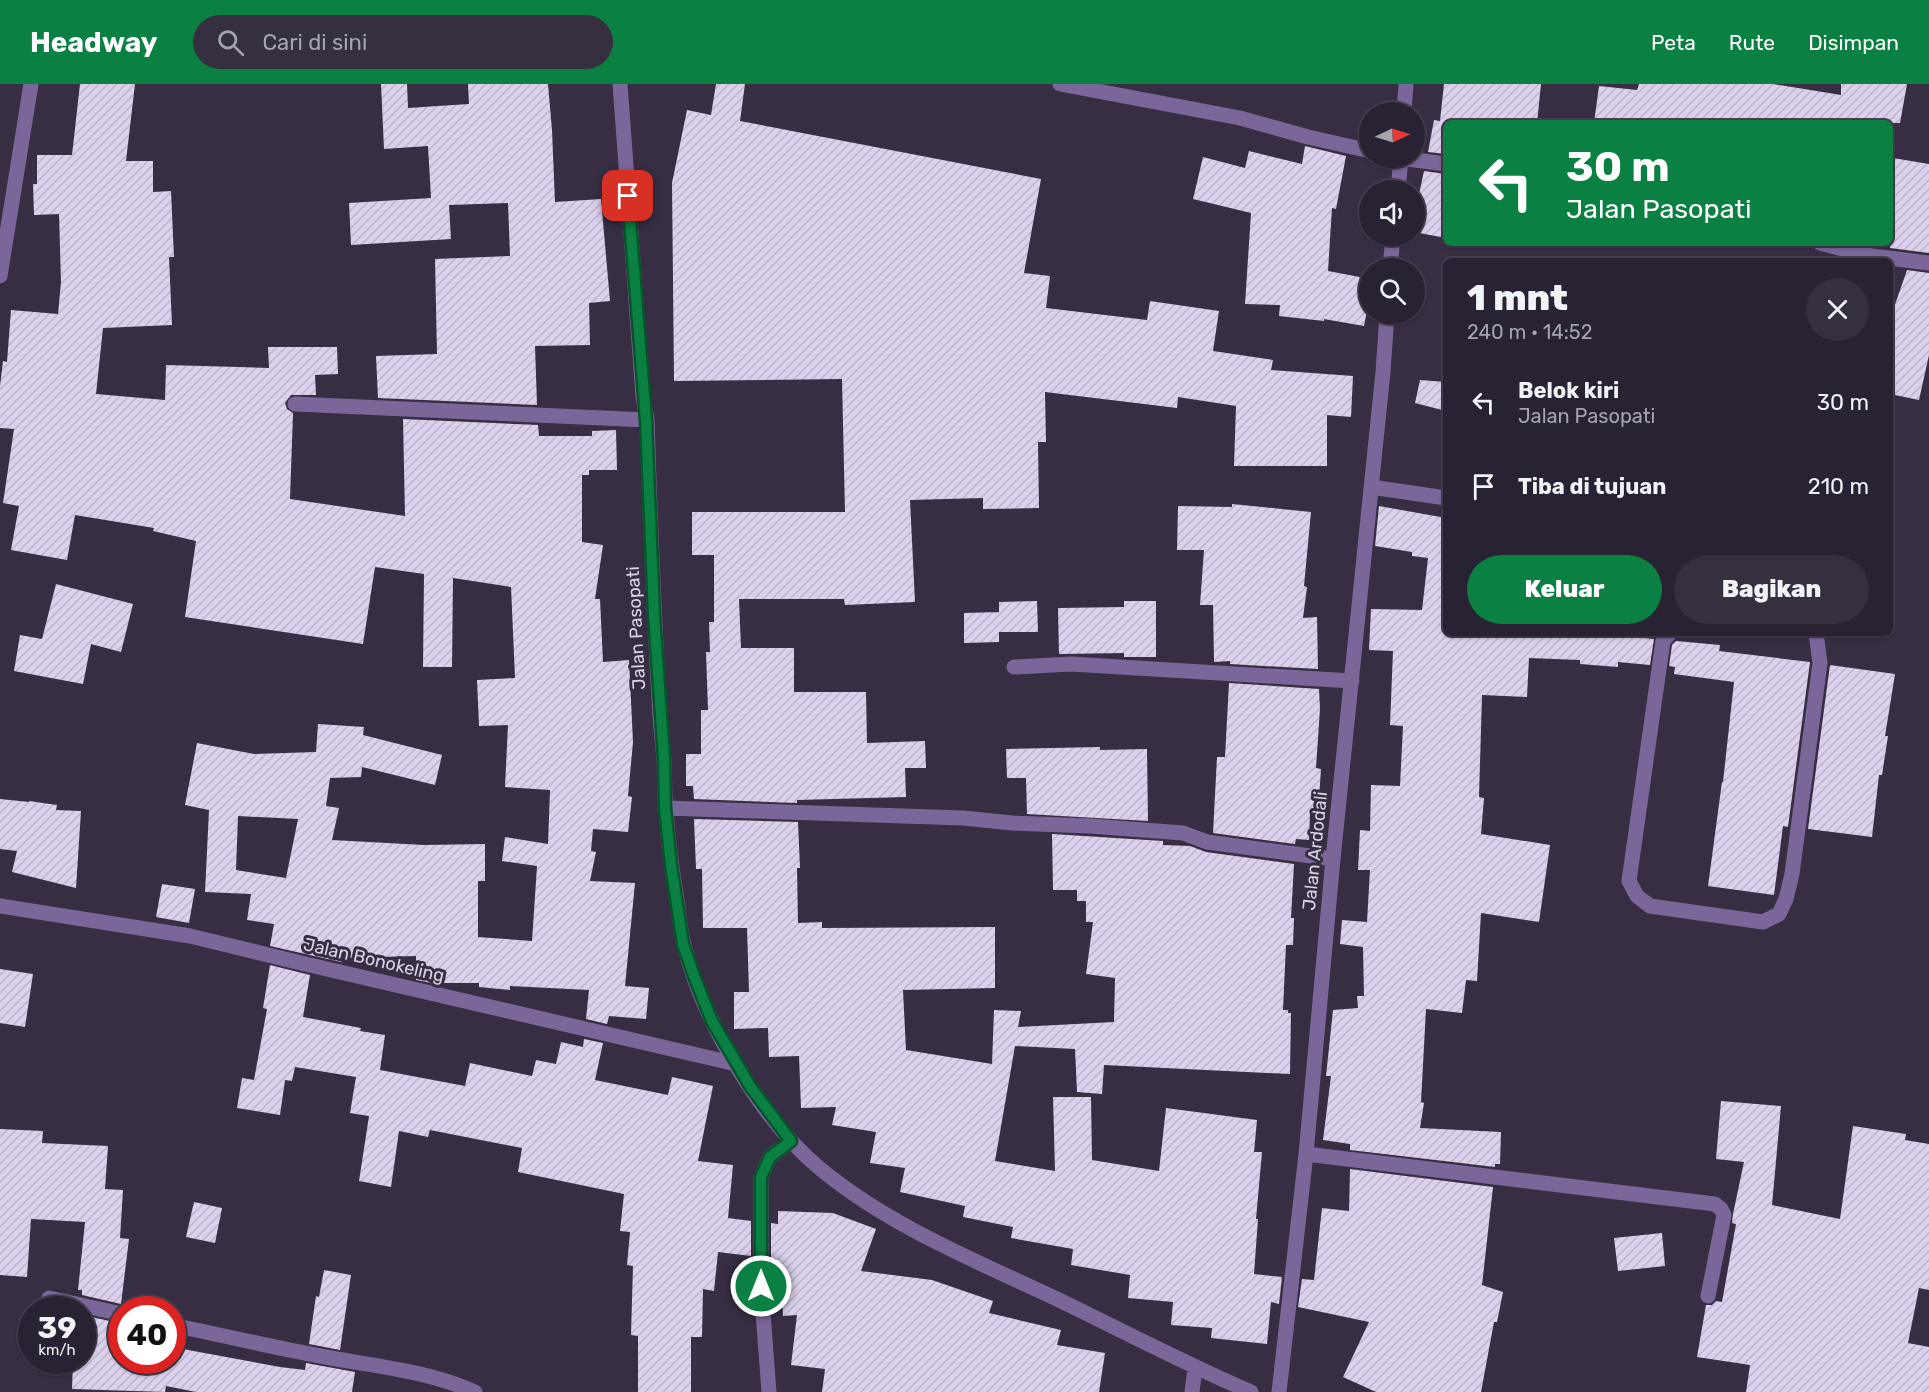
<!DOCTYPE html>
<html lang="id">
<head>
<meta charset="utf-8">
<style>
	body { margin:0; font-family:Rubik,sans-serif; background:#352f3f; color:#f1f3f6; height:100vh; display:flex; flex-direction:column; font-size:22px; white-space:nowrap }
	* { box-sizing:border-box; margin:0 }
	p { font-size:20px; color:#a5a4ac }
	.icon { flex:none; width:33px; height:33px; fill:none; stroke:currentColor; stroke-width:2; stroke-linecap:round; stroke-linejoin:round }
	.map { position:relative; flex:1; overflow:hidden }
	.drawer { position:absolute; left:1443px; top:174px; width:450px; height:378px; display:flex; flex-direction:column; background:#292233; border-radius:9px; box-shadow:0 2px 4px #0004,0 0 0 2px #453f4e }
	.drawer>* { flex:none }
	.guide { position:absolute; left:1443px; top:36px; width:450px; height:126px; border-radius:9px; box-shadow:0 2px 4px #0004,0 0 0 2px #453f4e; background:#0b8043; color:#fff; overflow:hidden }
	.needle { width:39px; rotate:86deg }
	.buttons { position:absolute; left:1359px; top:18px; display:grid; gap:12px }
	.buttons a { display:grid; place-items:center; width:66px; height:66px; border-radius:50%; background:#292233; box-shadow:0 2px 4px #0004,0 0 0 2px #453f4e; font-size:30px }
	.speed { position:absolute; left:18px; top:1212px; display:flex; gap:12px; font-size:30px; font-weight:700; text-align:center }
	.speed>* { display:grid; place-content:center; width:78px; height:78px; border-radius:50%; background:#292233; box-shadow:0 2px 4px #0004,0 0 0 2px #453f4e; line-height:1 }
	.speed small { font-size:15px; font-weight:400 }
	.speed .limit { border:9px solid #d22; background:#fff; color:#111 }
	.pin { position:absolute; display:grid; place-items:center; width:51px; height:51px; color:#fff; margin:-26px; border-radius:12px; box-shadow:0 3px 9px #0006 }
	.me { position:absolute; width:66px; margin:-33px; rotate:0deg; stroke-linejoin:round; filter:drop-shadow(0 0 4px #0008) }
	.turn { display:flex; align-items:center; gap:21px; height:126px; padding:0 24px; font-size:27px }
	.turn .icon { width:78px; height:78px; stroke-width:2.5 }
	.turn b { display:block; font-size:42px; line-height:51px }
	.round { display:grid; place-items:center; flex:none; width:63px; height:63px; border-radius:32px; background:#352f3f }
	.overview { display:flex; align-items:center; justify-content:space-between; height:102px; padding:0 24px }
	h1 { font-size:36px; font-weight:800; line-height:45px }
	.action { display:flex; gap:12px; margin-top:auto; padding:12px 24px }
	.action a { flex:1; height:69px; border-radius:36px; background:#0b8043; color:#fff; font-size:24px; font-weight:800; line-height:69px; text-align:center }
	.action a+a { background:#352f3f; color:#f1f3f6 }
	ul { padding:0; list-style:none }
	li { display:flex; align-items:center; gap:18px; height:84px; padding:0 24px }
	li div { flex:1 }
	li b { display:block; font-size:22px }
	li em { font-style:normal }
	header { display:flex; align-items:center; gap:36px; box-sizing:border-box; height:84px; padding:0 30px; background:#0b8043; color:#fff }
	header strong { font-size:28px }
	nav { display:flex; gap:33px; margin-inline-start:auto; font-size:21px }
	.search { width:420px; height:54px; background:#352f3f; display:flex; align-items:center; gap:15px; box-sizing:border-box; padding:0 21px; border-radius:33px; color:#a5a4ac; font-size:22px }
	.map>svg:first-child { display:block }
</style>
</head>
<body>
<header>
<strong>Headway</strong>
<div class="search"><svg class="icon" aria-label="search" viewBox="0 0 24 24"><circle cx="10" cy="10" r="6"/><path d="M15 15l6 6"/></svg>Cari di sini</div>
<nav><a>Peta</a><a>Rute</a><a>Disimpan</a></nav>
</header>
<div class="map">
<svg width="1929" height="1308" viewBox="0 0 1929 1308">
	<defs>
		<pattern id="building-hatch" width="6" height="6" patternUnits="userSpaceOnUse" patternTransform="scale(1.5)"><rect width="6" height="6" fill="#dbd1ed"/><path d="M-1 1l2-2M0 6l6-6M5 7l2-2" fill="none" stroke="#bcb4cb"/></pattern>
	</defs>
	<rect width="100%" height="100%" fill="#372e44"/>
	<path fill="url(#building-hatch)" fill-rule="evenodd" d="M 80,0 L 135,0 L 126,77 L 153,77 L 153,108 L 171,107 L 174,173 L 169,173 L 172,241 L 103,244 L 96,310 L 165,316 L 166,281 L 269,284 L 268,263 L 337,263 L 338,290 L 315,291 L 316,311 L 291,311 L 285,319 L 287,325 L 293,329 L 290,415 L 405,432 L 403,335 L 538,341 L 539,352 L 592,352 L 592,347 L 616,346 L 617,386 L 589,386 L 589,391 L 582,391 L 582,458 L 603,461 L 595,515 L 600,515 L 603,578 L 629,576 L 633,658 L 628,712 L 632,713 L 628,748 L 593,745 L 591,767 L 596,768 L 590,797 L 635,799 L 625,902 L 649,904 L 646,935 L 609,932 L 607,940 L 586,935 L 589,906 L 510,902 L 510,906 L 479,903 L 479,899 L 432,899 L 416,896 L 416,872 L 342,874 L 341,878 L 270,862 L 274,840 L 247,836 L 251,810 L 205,808 L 209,726 L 185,721 L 197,659 L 254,670 L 316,668 L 318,640 L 364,643 L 363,651 L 442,671 L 435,701 L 362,683 L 361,693 L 330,694 L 326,722 L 339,724 L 332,756 L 424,761 L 485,760 L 485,797 L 478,797 L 478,853 L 532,857 L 537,782 L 502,777 L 505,753 L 548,760 L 550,706 L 505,703 L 508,641 L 479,642 L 477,596 L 515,594 L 511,503 L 453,494 L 452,583 L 423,583 L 424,490 L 375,483 L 363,560 L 185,533 L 196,457 L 153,447 L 154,444 L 75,431 L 67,476 L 11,466 L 19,422 L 3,419 L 14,345 L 0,344 L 0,302 L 3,277 L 7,278 L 11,226 L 58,230 L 61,198 L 59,130 L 34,131 L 33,100 L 37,100 L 37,71 L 72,71 ZM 238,732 L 298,735 L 286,794 L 236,786 Z
		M 381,0 L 407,0 L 408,24 L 469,20 L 468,0 L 548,0 L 552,46 L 555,118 L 601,115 L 610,217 L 589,219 L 590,261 L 535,262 L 537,321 L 378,314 L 376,272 L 437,270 L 435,175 L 510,172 L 508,119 L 449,121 L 451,155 L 351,161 L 349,119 L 431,114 L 428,62 L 384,65 Z
		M 716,0 L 745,0 L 740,37 L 1041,95 L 1024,189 L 1050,192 L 1046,224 L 1147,236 L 1150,217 L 1219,227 L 1213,267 L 1273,276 L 1271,286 L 1353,292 L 1351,333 L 1327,331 L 1327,382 L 1234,382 L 1236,322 L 1178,313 L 1177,324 L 1045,308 L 1046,358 L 1038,358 L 1039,424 L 983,425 L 983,414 L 910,416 L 915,518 L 845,521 L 844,515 L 739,515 L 741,564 L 794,564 L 794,608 L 866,608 L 867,659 L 925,657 L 926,684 L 905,684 L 906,713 L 797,716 L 797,719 L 694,715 L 693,702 L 686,702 L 686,670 L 701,670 L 701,626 L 708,626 L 706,568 L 710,568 L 709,538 L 714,538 L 714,471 L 692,471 L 692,428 L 845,428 L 842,295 L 674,297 L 672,99 L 687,26 L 711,31 Z
		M 1444,0 L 1541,0 L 1537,39 L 1446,39 L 1446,70 L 1428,68 L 1434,36 L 1440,37 Z
		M 1639,0 L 1773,0 L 1841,11 L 1841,0 L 1907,0 L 1900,39 L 1594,39 L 1599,2 L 1637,6 Z
		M 1305,62 L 1346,72 L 1336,125 L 1332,124 L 1328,187 L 1370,195 L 1370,212 L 1364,242 L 1324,235 L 1324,237 L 1279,232 L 1280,221 L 1245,220 L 1251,129 L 1193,115 L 1203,73 L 1245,84 L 1249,67 L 1302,80 Z
		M 1893,74 L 1929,80 L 1929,169 L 1890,164 L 1890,91 Z
		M 1424,87 L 1446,90 L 1446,154 L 1414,148 L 1414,134 Z
		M 1907,186 L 1929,189 L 1929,271 L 1919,316 L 1890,310 L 1890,235 Z
		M 1420,296 L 1446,298 L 1446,327 L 1415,319 Z
		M 1232,420 L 1311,428 L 1304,502 L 1307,503 L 1303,534 L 1317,533 L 1318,585 L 1230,580 L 1230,577 L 1214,578 L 1213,521 L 1200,521 L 1204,466 L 1177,466 L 1178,422 L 1232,423 Z
		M 1379,422 L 1446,434 L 1446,549 L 1620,549 L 1620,552 L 1654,555 L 1650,581 L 1618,578 L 1618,583 L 1580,580 L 1580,576 L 1529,574 L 1527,613 L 1482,611 L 1479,713 L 1484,714 L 1481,750 L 1550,761 L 1539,838 L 1481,829 L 1477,897 L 1466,896 L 1462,929 L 1426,925 L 1421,1018 L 1424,1019 L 1420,1044 L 1501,1048 L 1500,1080 L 1495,1080 L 1495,1083 L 1350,1066 L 1350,1060 L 1323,1056 L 1331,992 L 1326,992 L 1333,926 L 1358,924 L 1357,912 L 1364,912 L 1363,863 L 1340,860 L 1342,836 L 1367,838 L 1370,786 L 1358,786 L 1360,746 L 1370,747 L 1371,701 L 1400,702 L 1403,642 L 1390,641 L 1393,567 L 1369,566 L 1371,525 L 1422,526 L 1428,474 L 1412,472 L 1412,468 L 1375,462 Z
		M 56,500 L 133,520 L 121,568 L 91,560 L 83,600 L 14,587 L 20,551 L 42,555 Z
		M 1037,517 L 1038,548 L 999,548 L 999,518 Z
		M 1124,517 L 1156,517 L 1156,573 L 1124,573 L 1124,569 L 1059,570 L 1058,524 L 1124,523 Z
		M 999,528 L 999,558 L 964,559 L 964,529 Z
		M 1676,557 L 1720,561 L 1719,567 L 1810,578 L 1788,743 L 1783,742 L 1774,811 L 1708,802 L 1722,698 L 1723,698 L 1734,598 L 1674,590 L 1675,583 L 1669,582 L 1672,561 Z
		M 1830,581 L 1895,590 L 1885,652 L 1888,652 L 1882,691 L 1879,691 L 1872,753 L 1808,745 Z
		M 1229,599 L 1319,605 L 1320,625 L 1316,684 L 1321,685 L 1318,729 L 1310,729 L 1309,756 L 1296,755 L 1295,760 L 1213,749 L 1217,673 L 1225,673 Z
		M 1100,663 L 1100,666 L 1147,665 L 1148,737 L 1027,730 L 1026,694 L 1007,694 L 1006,665 Z
		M 0,715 L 29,718 L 29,717 L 57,721 L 56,726 L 81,727 L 76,804 L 12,788 L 17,767 L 0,765 Z
		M 694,735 L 798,738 L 800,784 L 797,784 L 798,839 L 822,838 L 822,844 L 995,843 L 995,904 L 903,906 L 906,966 L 992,980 L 994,926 L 1021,927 L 1018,943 L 1114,938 L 1115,894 L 1086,890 L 1093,838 L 1086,838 L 1086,817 L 1077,817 L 1077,806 L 1053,806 L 1052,750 L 1163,757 L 1163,761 L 1190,762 L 1206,768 L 1294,780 L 1291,834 L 1294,834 L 1293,861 L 1286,861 L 1283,926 L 1288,926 L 1288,929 L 1291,929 L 1290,990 L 1104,981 L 1102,1010 L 1077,1008 L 1075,965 L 1015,962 L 995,1077 L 1055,1087 L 1053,1013 L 1091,1013 L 1092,1076 L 1159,1087 L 1166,1024 L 1257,1036 L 1254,1068 L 1262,1068 L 1256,1135 L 1258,1135 L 1254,1190 L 1282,1193 L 1279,1220 L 1271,1218 L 1267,1260 L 1211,1254 L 1212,1244 L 1171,1241 L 1173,1218 L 1128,1214 L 1130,1191 L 1071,1181 L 1073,1165 L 1011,1154 L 1013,1143 L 963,1133 L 965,1122 L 900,1108 L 905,1084 L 870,1079 L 876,1048 L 832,1041 L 836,1023 L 801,1024 L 799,972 L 769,973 L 768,944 L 734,945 L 734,908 L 749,908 L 747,844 L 703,844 L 702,785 L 696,785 Z
		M 162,800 L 195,805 L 189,839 L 156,833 Z
		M 270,881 L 310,891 L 303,933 L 361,944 L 360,947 L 385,951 L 380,986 L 465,1002 L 470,979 L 532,992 L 536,976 L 556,980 L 561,958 L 583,963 L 584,955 L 603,959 L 595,996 L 668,1011 L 672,993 L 713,1002 L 698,1077 L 733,1081 L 728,1134 L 751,1137 L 751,1172 L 718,1168 L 714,1207 L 703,1205 L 702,1253 L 691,1253 L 691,1308 L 638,1308 L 638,1252 L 631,1251 L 633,1182 L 627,1181 L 630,1148 L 620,1147 L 624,1110 L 518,1088 L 522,1064 L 430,1046 L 428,1053 L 399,1047 L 391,1103 L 359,1097 L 369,1032 L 350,1029 L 356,993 L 295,983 L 292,997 L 285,996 L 280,1031 L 237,1024 L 242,994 L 254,996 L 267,925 L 263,924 Z
		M 0,885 L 33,890 L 25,943 L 0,939 Z
		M 1721,1017 L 1781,1022 L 1772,1121 L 1840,1135 L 1853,1042 L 1906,1050 L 1905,1056 L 1929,1060 L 1929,1206 L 1919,1204 L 1908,1259 L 1929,1263 L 1929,1308 L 1746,1308 L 1750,1281 L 1697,1273 L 1706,1221 L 1712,1221 L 1716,1217 L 1722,1218 L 1736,1140 L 1732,1139 L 1733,1130 L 1744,1078 L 1716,1075 Z
		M 0,1045 L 43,1047 L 42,1059 L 108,1062 L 105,1105 L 123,1106 L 120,1154 L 129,1155 L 121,1220 L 82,1211 L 82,1206 L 78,1206 L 85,1138 L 31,1135 L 27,1193 L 0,1191 Z
		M 1350,1085 L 1493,1103 L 1482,1201 L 1503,1208 L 1497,1238 L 1494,1238 L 1481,1308 L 1376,1308 L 1343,1293 L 1369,1238 L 1298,1223 L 1302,1195 L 1314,1196 L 1322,1124 L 1349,1127 Z
		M 194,1118 L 222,1124 L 215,1159 L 186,1153 Z
		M 778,1127 L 833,1129 L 876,1145 L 861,1187 L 932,1196 L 993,1217 L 989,1229 L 1061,1246 L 1057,1261 L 1105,1269 L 1099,1308 L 822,1308 L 825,1285 L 791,1281 L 797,1231 L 783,1232 L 781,1182 L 776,1181 L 776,1175 L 771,1174 L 771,1139 L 778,1140 Z
		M 1662,1149 L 1665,1182 L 1618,1187 L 1614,1154 Z
		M 324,1186 L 351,1191 L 340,1266 L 309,1260 L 316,1212 L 319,1213 Z
		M 82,1231 L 119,1239 L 115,1276 L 172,1276 L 172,1263 L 280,1283 L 305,1286 L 306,1279 L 355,1288 L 352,1308 L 196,1308 L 166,1302 L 165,1308 L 72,1305 L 73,1276 L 82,1276 Z"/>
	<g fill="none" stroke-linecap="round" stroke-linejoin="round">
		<path stroke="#7b669a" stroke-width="15" d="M 620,0 L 643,312 L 647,336 C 650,434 654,533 660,631 C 661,646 663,661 664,676 C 665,693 664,710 666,727 C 668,757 672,787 677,816 C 679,831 680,846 684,861 C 703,937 762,1038 823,1087 C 893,1144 979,1178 1059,1216 C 1123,1247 1186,1280 1251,1308
			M 1060,0 L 1240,34 L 1308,53 L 1370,67
			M 1404,28 L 1406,0
			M 1400,74 L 1446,80
			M 1398,106 L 1401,74
			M 1820,159 L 1865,171 L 1929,179
			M 1390,184 L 1393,152
			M 0,192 L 31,0
			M 295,320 L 647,336
			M 1371,403 L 1446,414
			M 1670,549 L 1663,557 L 1629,797 L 1637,812 L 1650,822 L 1763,838 L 1779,830 L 1786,815 L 1792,790 L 1820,579 L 1816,549
			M 1014,583 L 1071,580 L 1352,597
			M 665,724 L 963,734 L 1012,739 L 1091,742 L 1183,749 L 1207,758 L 1333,775
			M 0,822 L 190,852 L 301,879 L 736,980
			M 1306,1070 L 1715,1120 L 1721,1125 L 1724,1131 L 1708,1212
			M 49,1214 L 122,1230
			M 172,1241 C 222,1251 271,1263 320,1272 C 372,1282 426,1286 475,1308
			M 769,1308 L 761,1202 L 761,1093 L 770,1073 L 791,1057
			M 1192,1308 L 1195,1284
			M 1279,1308 L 1306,1070 L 1333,775 L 1383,288 L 1387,230"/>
	</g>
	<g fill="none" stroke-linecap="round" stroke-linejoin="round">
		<defs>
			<path id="route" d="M 628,112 L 646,336 L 654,531 L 664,675 L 665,724 L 671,781 L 683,860 L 694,892 L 712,937 L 750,1002 L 791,1057 L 770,1073 L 761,1093 L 761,1202"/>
		</defs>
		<use href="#route" stroke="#07532c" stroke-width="15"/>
		<use href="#route" stroke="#0b8043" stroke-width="10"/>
	</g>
	<g text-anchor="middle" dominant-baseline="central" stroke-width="6" stroke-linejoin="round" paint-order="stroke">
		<g font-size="18" fill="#dad5e3" stroke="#372e44">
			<text transform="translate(636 544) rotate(-93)">Jalan Pasopati</text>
			<text transform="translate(1315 767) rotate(-84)">Jalan Ardodali</text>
			<text transform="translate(374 876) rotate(13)">Jalan Bonokeling</text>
		</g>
	</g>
</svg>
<div class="buttons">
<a><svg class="needle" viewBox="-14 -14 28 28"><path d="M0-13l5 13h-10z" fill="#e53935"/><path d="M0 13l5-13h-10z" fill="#a5a4ac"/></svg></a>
<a><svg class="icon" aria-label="sound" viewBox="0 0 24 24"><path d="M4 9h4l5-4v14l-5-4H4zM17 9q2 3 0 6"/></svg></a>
<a><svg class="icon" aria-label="search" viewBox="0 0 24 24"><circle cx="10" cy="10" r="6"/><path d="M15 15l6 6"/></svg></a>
</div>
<div class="speed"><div>39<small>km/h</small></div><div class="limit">40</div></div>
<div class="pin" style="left:628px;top:112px;background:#d93025"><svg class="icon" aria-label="arrive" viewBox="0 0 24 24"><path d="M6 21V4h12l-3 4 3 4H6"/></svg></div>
<svg class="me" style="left:761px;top:1202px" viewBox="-20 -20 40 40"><circle r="17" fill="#0b8043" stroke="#fff" stroke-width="3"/><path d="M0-11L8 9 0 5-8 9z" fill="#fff"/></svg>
<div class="guide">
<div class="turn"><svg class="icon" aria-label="left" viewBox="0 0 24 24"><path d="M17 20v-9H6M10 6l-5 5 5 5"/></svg><div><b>30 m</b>Jalan Pasopati</div></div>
</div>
<section class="drawer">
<div class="overview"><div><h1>1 mnt</h1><p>240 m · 14:52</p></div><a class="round"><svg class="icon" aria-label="close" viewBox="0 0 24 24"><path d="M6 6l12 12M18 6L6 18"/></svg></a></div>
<ul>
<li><svg class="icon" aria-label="left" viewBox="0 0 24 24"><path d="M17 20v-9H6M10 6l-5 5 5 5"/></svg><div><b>Belok kiri</b><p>Jalan Pasopati</p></div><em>30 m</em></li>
<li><svg class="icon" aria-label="arrive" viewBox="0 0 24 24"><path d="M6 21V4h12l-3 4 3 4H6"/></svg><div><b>Tiba di tujuan</b></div><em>210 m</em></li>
</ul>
<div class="action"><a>Keluar</a><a>Bagikan</a></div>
</section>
</div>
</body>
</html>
